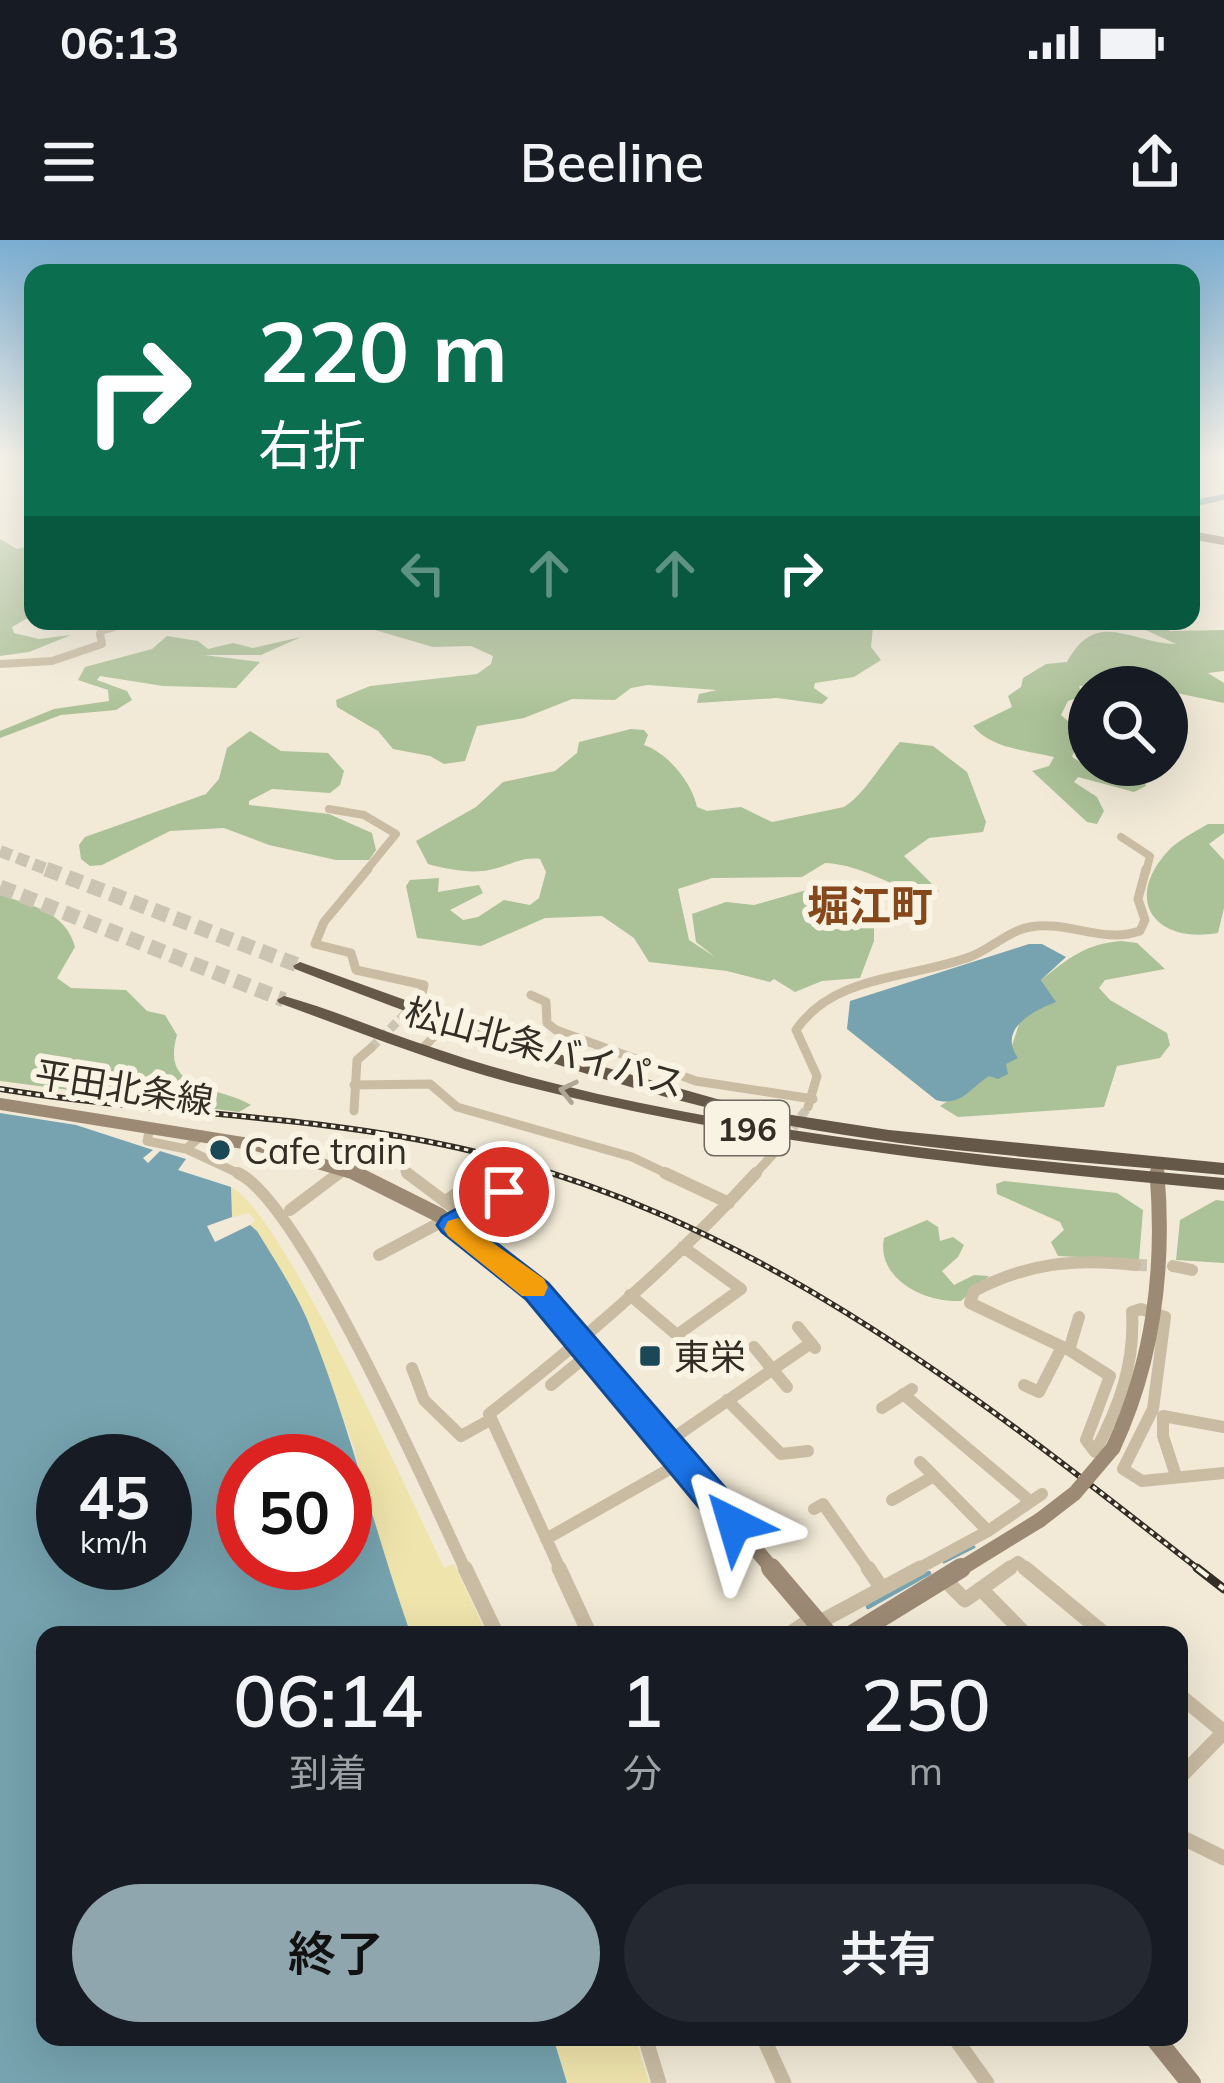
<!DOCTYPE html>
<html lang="ja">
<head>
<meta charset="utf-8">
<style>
	body { margin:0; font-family:Mulish,"Noto Sans JP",sans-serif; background:#242831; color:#f1f3f6; height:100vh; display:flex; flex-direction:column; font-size:45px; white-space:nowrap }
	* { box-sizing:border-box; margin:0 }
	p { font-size:39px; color:#9ea1a6 }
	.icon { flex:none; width:66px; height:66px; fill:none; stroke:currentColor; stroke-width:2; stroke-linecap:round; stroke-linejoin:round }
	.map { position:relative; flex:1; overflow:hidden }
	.panel { position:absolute; left:36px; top:1386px; width:1152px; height:420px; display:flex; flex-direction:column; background:#171b24; border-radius:24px; box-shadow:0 12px 48px #0002 }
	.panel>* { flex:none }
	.guide { position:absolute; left:24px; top:24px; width:1176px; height:366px; border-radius:24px; box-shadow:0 12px 48px #0002; background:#0b6e4f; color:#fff; overflow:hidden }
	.buttons { position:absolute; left:1068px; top:426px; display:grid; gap:24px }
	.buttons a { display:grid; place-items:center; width:120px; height:120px; border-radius:50%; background:#171b24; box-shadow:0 12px 48px #0002; font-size:60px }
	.speed { position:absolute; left:36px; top:1194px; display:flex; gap:24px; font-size:60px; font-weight:700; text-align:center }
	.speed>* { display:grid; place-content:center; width:156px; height:156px; border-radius:50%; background:#171b24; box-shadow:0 12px 48px #0002; line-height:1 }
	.speed small { font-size:30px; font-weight:400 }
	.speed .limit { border:18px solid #d22; background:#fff; color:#111 }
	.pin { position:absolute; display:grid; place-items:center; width:102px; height:102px; color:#fff; margin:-51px; border:6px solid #fff; border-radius:50%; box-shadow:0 3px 12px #0007 }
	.me { position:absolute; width:132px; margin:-66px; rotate:320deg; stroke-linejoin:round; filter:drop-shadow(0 0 9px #0008) }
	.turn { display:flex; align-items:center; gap:42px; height:252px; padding:0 36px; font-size:54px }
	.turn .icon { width:156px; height:156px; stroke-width:2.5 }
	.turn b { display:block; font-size:84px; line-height:102px }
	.lanes { display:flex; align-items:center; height:114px; padding:0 36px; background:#0003; justify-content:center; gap:60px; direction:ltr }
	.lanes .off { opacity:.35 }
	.eta { display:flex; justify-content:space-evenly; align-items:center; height:204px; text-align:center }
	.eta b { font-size:72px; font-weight:600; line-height:84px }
	.primary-button { display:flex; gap:24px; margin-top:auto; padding:24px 36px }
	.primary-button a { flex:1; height:138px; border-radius:72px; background:#90a6ae; color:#111; font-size:48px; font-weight:600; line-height:138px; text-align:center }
	.primary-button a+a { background:#242831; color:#f1f3f6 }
	.status { display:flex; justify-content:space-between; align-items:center; height:84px; padding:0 60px; background:#171b24; direction:ltr }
	.status svg { height:33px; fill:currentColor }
	header { display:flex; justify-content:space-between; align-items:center; height:156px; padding:0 36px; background:#171b24; font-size:54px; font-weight:600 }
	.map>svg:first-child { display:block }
</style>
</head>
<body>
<div class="status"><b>06:13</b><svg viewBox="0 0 49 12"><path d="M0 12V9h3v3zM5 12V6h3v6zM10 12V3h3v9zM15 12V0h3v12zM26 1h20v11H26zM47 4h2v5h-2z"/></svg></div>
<header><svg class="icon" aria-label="menu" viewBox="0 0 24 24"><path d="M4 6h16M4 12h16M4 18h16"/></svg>Beeline<svg class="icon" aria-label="share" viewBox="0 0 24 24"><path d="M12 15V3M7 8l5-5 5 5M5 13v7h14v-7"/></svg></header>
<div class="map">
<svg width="1224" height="1843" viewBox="0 0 1224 1843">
	<rect width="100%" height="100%" fill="#f2ead7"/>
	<path fill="#abc197" d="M 0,299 L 17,309 L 33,305 L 33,375 L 12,387 L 14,393 L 39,399 L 71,395 L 29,412 L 0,416 Z
		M 344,381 L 880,381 L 873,387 L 871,407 L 881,420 L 854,437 L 815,443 L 814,448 L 828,458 L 822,464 L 777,458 L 697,463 L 699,454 L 717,450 L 648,445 L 631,448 L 615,460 L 572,459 L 524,478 L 477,486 L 465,521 L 444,524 L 430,516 L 393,509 L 378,491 L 337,467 L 336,460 L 370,446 L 477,434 L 491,424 L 493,416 L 471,406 L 433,407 Z
		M 1126,381 L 1161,381 L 1170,391 L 1224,390 L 1224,431 L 1208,433 L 1224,443 L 1224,463 L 1167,451 L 1167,447 L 1079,446 L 1083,456 L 1068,461 L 1061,475 L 1082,493 L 1072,517 L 1091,528 L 1139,525 L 1146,546 L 1134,552 L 1078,537 L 1074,542 L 1097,557 L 1104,571 L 1097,584 L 1087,582 L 1032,531 L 1049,526 L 1054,517 C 1028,511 990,508 973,486 L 1012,467 L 1008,456 L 1021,447 L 1023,438 L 1046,424 L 1067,422 C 1097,367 1131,404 1176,404 Z
		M 167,396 L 198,401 L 208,409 L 233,403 L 253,408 L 301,397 L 261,415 L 204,415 L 260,422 L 236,448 L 163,446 L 100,436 L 97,440 L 127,451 L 132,460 L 116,470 L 61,475 L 0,498 L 0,491 L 54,469 L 109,461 L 108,450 L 78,440 L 85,427 L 152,409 Z
		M 631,489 L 644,490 L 648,495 L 644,505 C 668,513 692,543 697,567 L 707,571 L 741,567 L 772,582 L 844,567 C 863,556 884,520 900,502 L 933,506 L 967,532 L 986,582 L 983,592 L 929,598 L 904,616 L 939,651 L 929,657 C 892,648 865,625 825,623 L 802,637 L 712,638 L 678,649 L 689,700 L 715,717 L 696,702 L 692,674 L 726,662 L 754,665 L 828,644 L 841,646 L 874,681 L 874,701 L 860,738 L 822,741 L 795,752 L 774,739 L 770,742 L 727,731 L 649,722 L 634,698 L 602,676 L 545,678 L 481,706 L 417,698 L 406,646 L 410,640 L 439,638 L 438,652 L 479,645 L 483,653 L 450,670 L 463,680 L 478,677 L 504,660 L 530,665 L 539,658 L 546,632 L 540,619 C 521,616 508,627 489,630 C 471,634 446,629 428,624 L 416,601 L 476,567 L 503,542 L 555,531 L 577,513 L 579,502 Z
		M 250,491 L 281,511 L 328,513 L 344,531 L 340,545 L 330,553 L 272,549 L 249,561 L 249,565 L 329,574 L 372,593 L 376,610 L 369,620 L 336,620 L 269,605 L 224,588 L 170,591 L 102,625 L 90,626 L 81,619 L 79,605 L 85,597 L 206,554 L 219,539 L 227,508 Z
		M 1208,584 L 1224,584 L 1224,593 L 1209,604 L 1224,620 L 1224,668 L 1218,693 C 1155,704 1122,660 1169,610 C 1177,601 1196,591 1208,584 Z
		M 0,655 C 31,665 66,672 75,707 L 57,738 L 71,748 L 126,750 L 147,771 L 165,775 L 177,795 C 160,853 219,845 251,865 L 239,872 L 0,841 Z
		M 1121,701 L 1137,703 L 1165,729 L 1105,740 L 1099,748 L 1110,760 L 1167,793 L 1170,805 L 1160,818 L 1117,826 L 1104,867 L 958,877 L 940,866 L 1006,824 L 1021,778 L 1055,761 L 1041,740 C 1069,718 1085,704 1121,701 Z
		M 1004,941 L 1117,953 L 1143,970 L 1139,1020 L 1058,1016 L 1051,1002 L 1064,990 L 1060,982 L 997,954 L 996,944 Z
		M 1216,960 L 1224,961 L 1224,1023 L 1176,1020 L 1180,980 Z
		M 927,980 L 938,987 L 940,1001 L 953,997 L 964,1005 L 958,1017 L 942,1031 L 954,1045 L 974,1035 L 989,1036 L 961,1061 C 925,1063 876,1039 884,998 Z"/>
	<path fill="#efe4ac" d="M 231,947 C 283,973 411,1260 444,1328 L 454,1324 L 487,1395 L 411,1395 L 374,1288 L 354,1207 L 305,1074 L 250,985 L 255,981 L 249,973 L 232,977 Z
		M 553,1797 L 635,1797 L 649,1843 L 567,1843 Z"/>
	<path fill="#76a3af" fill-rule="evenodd" d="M 1029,704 L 1042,704 L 1066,717 L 1041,740 L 1056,762 C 1033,771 997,789 1018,818 L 1006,824 L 1008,834 L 998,839 L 989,836 C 970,848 961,867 936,860 L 847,789 L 850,761 Z
		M 0,873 L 76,885 L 153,910 L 143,918 L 148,923 L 160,911 L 186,919 L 178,930 L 231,947 L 232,977 L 207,986 L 215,1002 L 250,985 L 257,991 C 274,1019 294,1049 307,1079 C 349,1182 374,1290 411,1395 L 45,1395 L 45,1797 L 553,1797 L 567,1843 L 0,1843 ZM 63,1221 L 165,1221 L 165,1323 L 63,1323 ZM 345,1221 L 345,1323 L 243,1323 L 243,1221 Z"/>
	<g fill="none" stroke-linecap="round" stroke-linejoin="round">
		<path stroke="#76a3af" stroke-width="3" d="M 944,1322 L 974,1307"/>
		<path stroke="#76a3af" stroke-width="4.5" d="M 868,1367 L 929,1333"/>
		<path fill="#76a3af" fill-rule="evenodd" d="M 1224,254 L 1224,260 L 1191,267 L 1191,261 Z"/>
		<path stroke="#ccc4b3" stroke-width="9" stroke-dasharray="9 4.5" stroke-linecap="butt" d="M 371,808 L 421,758
			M 777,910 L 808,867"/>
		<path stroke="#ccc4b3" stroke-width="12" stroke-dasharray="12 6" stroke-linecap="butt" d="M 1135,1025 L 1173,1026"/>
		<path stroke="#ccc4b3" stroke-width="12" stroke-dasharray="12 6" stroke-linecap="butt" d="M 0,611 L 54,632"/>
		<path stroke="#ccc4b3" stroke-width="15" stroke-dasharray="15 8" stroke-linecap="butt" d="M 46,629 L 300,726
			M 0,647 L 284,760"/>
		<path stroke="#cabca3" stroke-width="6" d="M 101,397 L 100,392 L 138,381"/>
		<path stroke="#cabca3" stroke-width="8" d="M 0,424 L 52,421 L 102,404 L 100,394
			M 329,569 L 364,575 L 396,594 L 365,632
			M 1121,597 L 1150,616 L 1146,632"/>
		<path stroke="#cabca3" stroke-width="9" d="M 368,629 L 324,682 L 315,704 L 351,713 L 356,730 L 424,745 L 421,758
			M 531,755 L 546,762 L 547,783 L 556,790 L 696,841 L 813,859
			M 422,809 L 447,783
			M 354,845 L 430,844 L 457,867 L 632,917 L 672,936
			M 808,867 L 817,836 L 796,790 C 835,733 913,739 972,716 C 992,708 1008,691 1030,687 C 1068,680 1102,704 1140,691 L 1145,680 L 1138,659 L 1146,629
			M 354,871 L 357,820 L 371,808
			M 150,888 L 147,901 L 186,909 L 202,895
			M 186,909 L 244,936
			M 405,931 L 411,936
			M 335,936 L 344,929
			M 478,936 L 487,929
			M 753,936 L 777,910"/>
		<path stroke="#cabca3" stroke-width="12" d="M 238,933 C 301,962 431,1257 466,1331
			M 407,933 L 463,975 L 452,985
			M 665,933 L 729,963
			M 445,962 L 482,933
			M 290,970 L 339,933
			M 463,975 L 504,952
			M 379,1015 L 445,980
			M 1135,1025 C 1076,1018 1027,1023 974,1051 L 970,1063 L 1069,1110 L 1110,1136 L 1086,1200 L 1095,1212 C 1119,1167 1135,1124 1132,1072 L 1141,1069 L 1165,1077 L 1153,1169 L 1123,1229 L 1142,1241 L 1224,1233
			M 1173,1026 L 1192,1030
			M 630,1055 L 677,1095 L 741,1049 L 683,1007
			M 798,1087 L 815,1108
			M 754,1107 L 787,1147
			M 1069,1110 L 1079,1077
			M 412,1128 L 424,1160 L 461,1196 L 490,1180
			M 551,1145 L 590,1113
			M 1024,1145 L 1039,1152 L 1062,1107
			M 903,1154 L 1030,1261
			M 727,1160 L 781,1214 L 808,1211
			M 882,1168 L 912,1149
			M 666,1203 L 811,1103
			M 920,1222 L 988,1291
			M 1176,1236 L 1163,1196 L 1163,1176 L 1224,1187
			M 892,1260 L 934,1236
			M 814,1269 L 823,1264 L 870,1331
			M 546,1299 L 682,1222
			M 561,1331 L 489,1174 C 584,1100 675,1022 756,933
			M 914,1331 L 988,1291 L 1042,1254
			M 1005,1331 L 1018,1322 L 1029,1331"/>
		<path stroke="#cabca3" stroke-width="15" d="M 465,1328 L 497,1395
			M 559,1328 L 590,1395
			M 868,1328 L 881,1347
			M 1025,1328 L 1106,1395
			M 945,1340 L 965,1360 L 1010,1328
			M 981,1349 L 1026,1395
			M 818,1383 L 920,1328
			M 788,1395 L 813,1378
			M 1179,1455 L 1224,1492
			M 1179,1538 L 1224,1492
			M 1179,1596 L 1224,1618
			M 645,1797 L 659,1843
			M 763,1797 L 784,1843
			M 954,1797 L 987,1843"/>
		<path stroke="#9d8a75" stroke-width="8" d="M 1191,295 L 1224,301"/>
		<path stroke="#9d8a75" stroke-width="12" d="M 0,864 L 256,905 L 362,936
			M 1157,927 L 1158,936"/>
		<path stroke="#9d8a75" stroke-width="15" d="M 355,933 L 439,975 L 537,1051 L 774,1331
			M 1113,1208 C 1154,1120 1165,1029 1157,933
			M 957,1331 L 1040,1280"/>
		<path stroke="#9d8a75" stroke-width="20" d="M 771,1328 L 828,1395
			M 852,1395 L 961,1328
			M 1154,1797 L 1191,1843"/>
		<path fill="#665849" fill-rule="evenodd" d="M 300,722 L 541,809 L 717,859 L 779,873 L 889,890 L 1224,923 L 1224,935 C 1076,921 927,912 781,884 C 613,851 453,790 295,729 L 293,726 Z
			M 284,756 C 334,770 382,791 431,807 C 486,826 542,841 598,854 C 804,900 1014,919 1224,938 L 1224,950 C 984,928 745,903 512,843 C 433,822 356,791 279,763 L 277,760 Z"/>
		<defs>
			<path id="rail-far1" d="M 0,849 C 152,874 309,874 459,908 C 747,972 974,1153 1201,1331"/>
			<path id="rail" d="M 1197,1328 L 1224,1349"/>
		</defs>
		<use href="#rail-far1" stroke="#342d25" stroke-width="6"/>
		<use href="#rail" stroke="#342d25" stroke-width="9"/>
		<use href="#rail-far1" stroke="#f9f3e3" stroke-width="3" stroke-dasharray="4.5" stroke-linecap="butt"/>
		<use href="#rail" stroke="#f9f3e3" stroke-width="4.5" stroke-dasharray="14" stroke-linecap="butt"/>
		<path stroke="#9d8a75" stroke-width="15" d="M 1040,1280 L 1075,1253 L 1113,1208"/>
	</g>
	<defs><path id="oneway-chevron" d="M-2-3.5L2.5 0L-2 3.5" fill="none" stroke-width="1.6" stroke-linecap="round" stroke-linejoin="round" transform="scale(3)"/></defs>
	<use stroke="#b0a696" href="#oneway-chevron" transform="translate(568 851) rotate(-167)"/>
	<linearGradient id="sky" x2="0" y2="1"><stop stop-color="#7aadd1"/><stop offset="0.46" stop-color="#f9f6ed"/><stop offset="1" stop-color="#f9f6ed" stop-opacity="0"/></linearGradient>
	<rect width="1224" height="474" fill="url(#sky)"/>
	<path fill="#1a73e8" stroke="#114b97" stroke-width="3" d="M 504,942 L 514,945 L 518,952 L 473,985 L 548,1043 L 747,1273 L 752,1284 L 747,1295 L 734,1300 L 722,1295 L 526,1059 L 442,992 L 437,985 L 442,977 Z"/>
	<path fill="#f59e0b" d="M 458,978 L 544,1039 L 548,1047 L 544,1056 L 522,1056 L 448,996 L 444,989 L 448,981 Z"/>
	<g fill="#1a4857" stroke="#f9f3e3" stroke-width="4.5">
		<circle cx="220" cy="910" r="12"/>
		<rect x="638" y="1104" width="24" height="24" rx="6"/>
	</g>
	<g text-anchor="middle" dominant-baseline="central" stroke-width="12" stroke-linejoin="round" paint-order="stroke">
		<rect fill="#f9f3e3" stroke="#6f685e" stroke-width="3" x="705" y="861" width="84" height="54" rx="9"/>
		<g font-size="33" font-weight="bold" fill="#342d25">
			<text x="747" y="888">196</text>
		</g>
		<g font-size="36" fill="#342d25" stroke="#f9f3e3">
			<text transform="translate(545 807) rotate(15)">松山北条バイパス</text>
			<text transform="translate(124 847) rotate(9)">平田北条線</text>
		</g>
		<g font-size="36" fill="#342d25" stroke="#f9f3e3" text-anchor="start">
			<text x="244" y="910">Cafe train</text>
			<text x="674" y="1116">東栄</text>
		</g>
		<g font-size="42" font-weight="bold" fill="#85481c" stroke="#f9f3e3">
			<text x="870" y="665">堀江町</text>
		</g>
	</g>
</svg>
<div class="buttons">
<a><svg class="icon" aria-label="search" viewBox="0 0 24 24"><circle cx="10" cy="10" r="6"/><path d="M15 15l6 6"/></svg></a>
</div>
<div class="speed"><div>45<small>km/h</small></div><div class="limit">50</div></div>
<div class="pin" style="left:504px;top:952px;background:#d93025"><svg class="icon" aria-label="arrive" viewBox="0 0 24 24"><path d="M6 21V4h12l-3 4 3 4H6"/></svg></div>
<svg class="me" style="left:734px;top:1284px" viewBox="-20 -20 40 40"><path d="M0-17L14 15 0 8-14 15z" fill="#1a73e8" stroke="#fff" stroke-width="4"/></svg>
<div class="guide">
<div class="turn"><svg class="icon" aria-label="right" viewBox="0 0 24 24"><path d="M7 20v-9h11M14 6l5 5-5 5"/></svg><div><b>220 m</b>右折</div></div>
<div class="lanes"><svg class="icon off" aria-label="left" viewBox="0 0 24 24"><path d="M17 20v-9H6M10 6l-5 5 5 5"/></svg><svg class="icon off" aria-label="ahead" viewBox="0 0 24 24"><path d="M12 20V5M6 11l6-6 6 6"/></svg><svg class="icon off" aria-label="ahead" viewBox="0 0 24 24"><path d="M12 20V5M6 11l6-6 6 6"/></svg><svg class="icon" aria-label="right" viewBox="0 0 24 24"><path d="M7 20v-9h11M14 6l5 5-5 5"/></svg></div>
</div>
<section class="panel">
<div class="eta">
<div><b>06:14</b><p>到着</p></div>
<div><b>1</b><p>分</p></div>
<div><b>250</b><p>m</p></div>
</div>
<div class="primary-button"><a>終了</a><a>共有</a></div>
</section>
</div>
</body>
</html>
